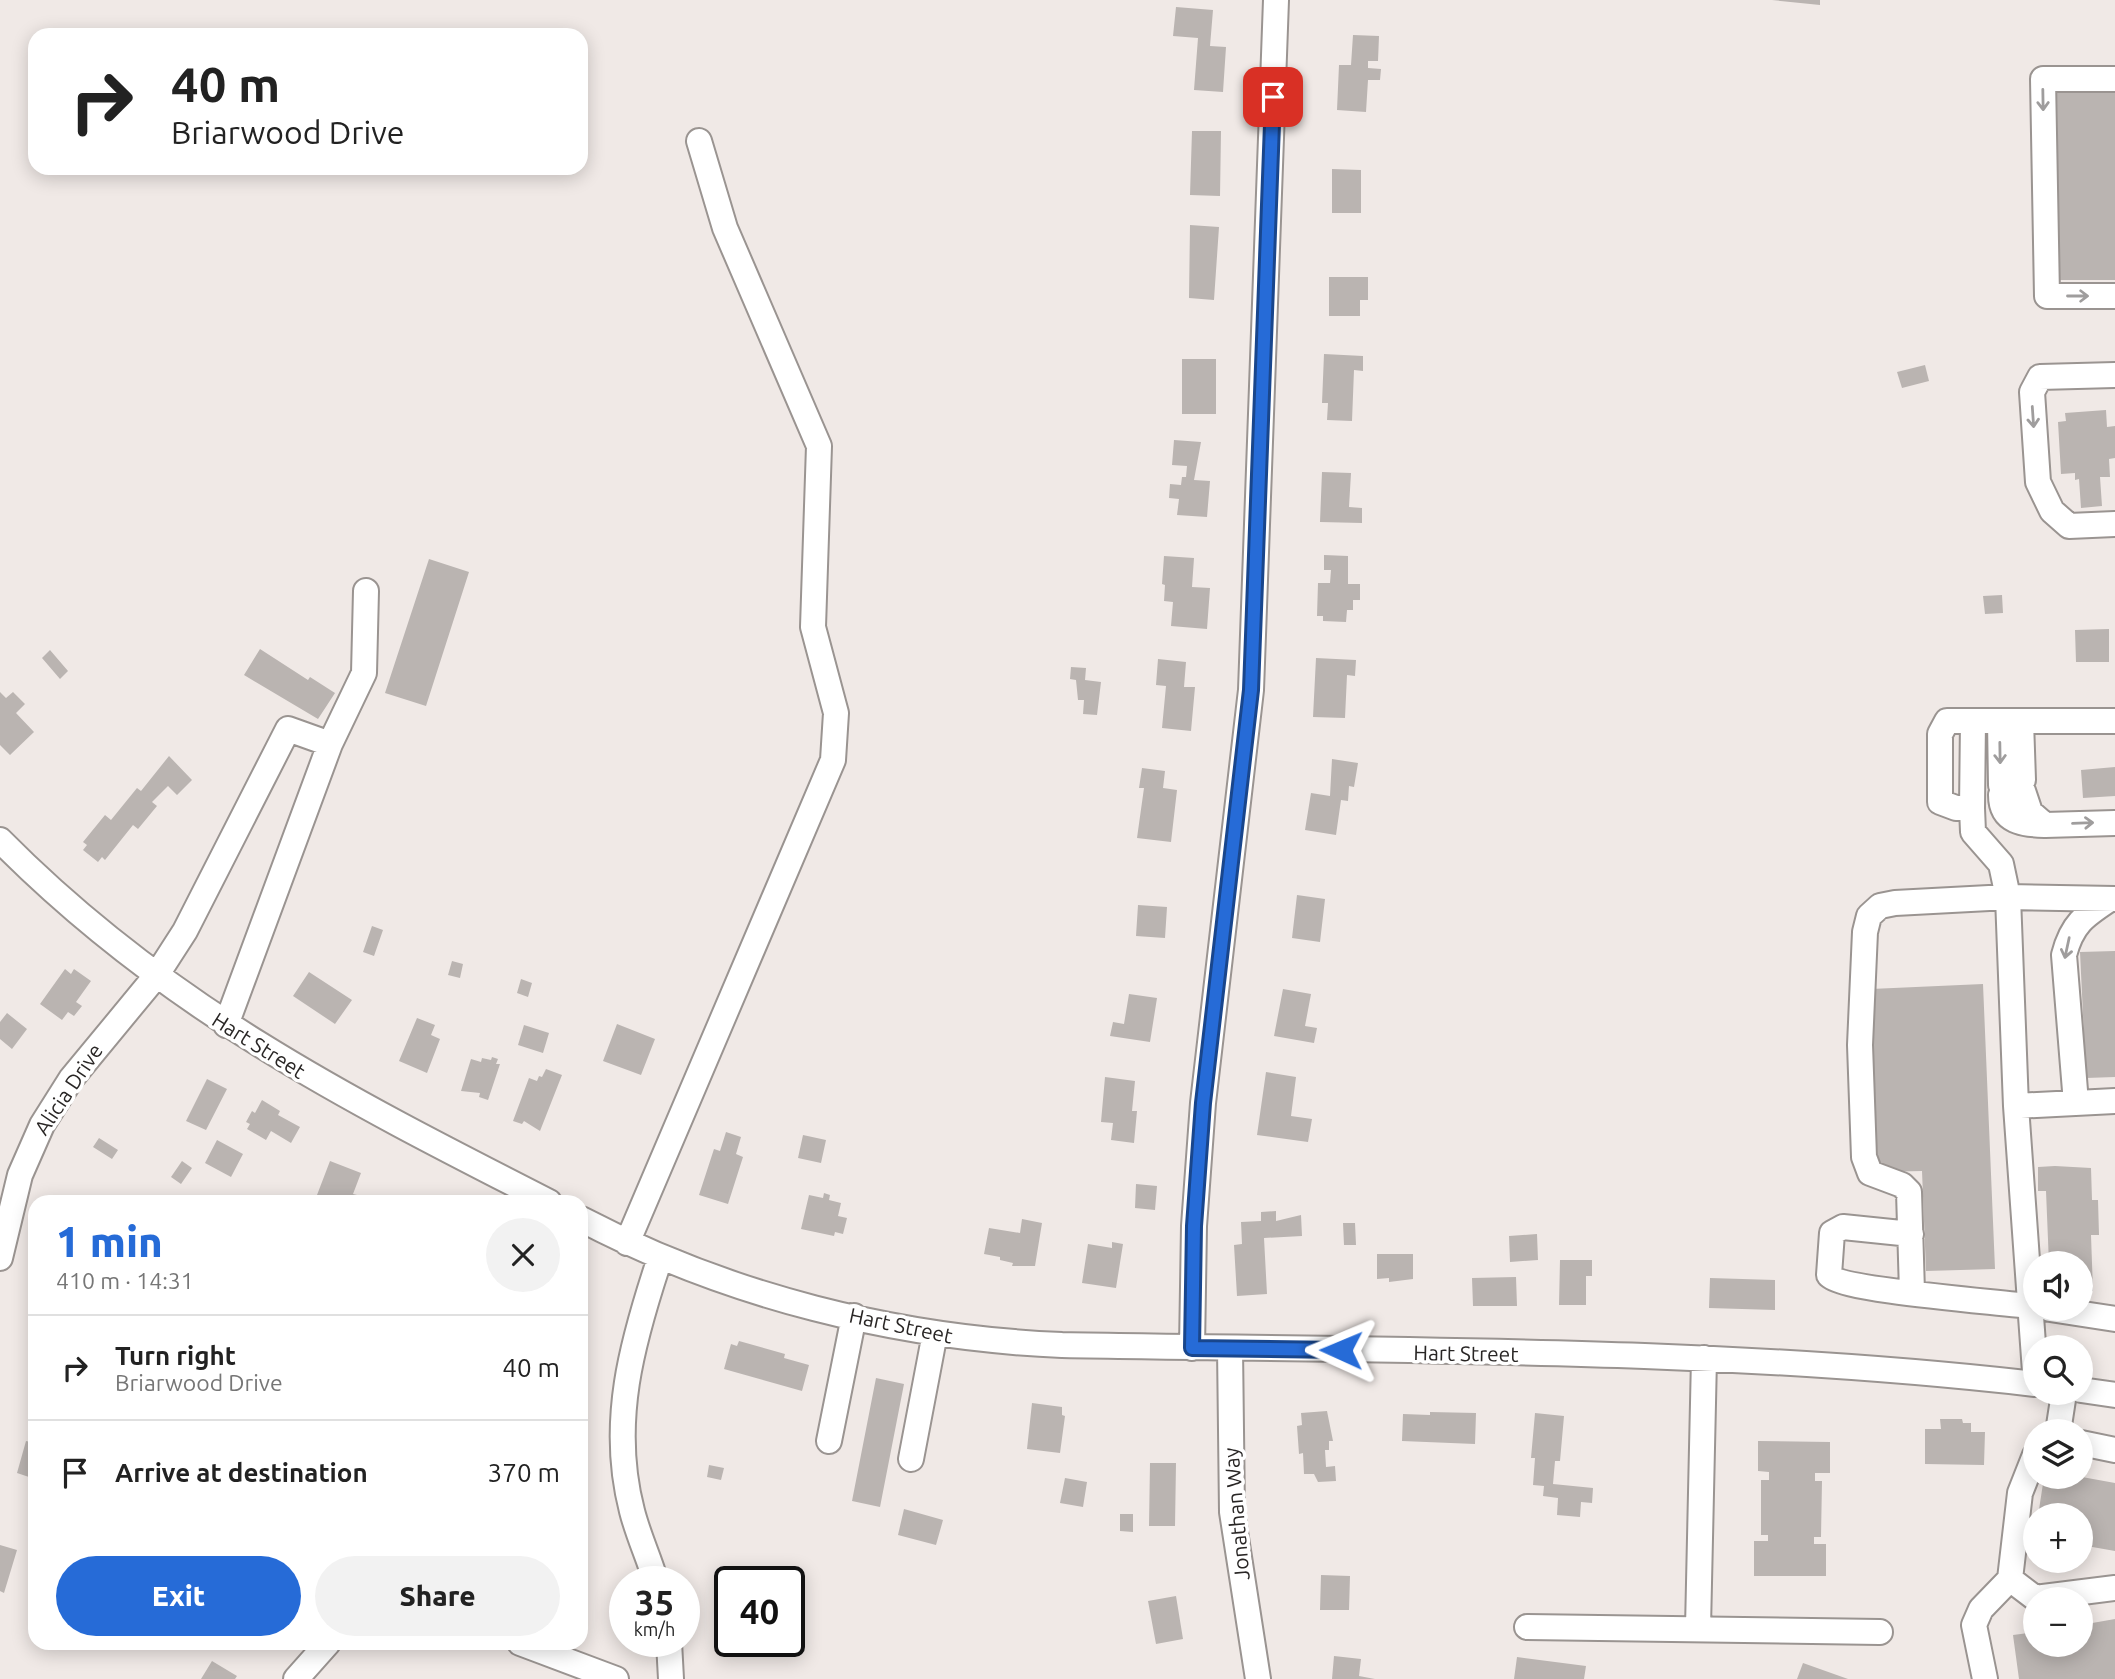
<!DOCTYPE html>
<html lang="en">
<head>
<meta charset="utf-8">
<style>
	body { margin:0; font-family:Ubuntu,sans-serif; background:#f2f2f2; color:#222; height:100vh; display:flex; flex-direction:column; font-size:26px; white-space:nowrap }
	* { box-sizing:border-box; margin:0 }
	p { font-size:23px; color:#767676 }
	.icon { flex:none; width:38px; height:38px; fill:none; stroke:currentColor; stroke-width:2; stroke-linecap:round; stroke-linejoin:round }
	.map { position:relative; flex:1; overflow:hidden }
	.side { position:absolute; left:28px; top:1195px; width:560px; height:455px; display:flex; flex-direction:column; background:#fff; border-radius:21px; box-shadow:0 4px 18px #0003 }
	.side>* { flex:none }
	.banner { position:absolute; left:28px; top:28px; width:560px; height:147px; border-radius:21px; box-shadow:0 4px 18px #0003; background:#fff; color:#222; overflow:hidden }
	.tools { position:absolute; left:2023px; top:1251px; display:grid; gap:14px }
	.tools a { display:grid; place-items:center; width:70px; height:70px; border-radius:50%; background:#fff; box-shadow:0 4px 18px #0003; font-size:35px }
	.speed { position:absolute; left:609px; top:1566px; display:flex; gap:14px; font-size:35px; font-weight:700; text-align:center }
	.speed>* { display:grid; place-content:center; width:91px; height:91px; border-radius:50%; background:#fff; box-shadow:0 4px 18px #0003; line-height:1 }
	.speed small { font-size:18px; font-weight:400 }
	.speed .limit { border:4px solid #111; border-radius:10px; background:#fff; color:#111 }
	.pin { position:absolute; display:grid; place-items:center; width:60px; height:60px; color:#fff; margin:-30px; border-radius:14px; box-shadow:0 4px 10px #0006 }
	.me { position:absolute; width:77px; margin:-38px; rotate:271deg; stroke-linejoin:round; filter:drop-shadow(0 0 5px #0008) }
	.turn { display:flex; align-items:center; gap:24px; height:147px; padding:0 28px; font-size:32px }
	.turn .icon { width:91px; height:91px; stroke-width:2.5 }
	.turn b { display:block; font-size:49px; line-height:60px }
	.round { display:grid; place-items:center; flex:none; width:74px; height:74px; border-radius:37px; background:#f2f2f2 }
	.headline { display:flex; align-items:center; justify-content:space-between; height:119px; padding:0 28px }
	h1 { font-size:42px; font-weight:800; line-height:52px; color:#266bd7 }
	.action { display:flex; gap:14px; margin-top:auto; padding:14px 28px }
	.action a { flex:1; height:80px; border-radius:42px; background:#266bd7; color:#fff; font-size:28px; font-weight:800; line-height:80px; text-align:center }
	.action a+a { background:#f2f2f2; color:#222 }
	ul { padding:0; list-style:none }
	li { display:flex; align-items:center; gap:21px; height:105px; padding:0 28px; border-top:2px solid #e0e0e0 }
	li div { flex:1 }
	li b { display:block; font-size:26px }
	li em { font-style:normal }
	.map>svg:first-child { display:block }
</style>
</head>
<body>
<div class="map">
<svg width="2115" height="1679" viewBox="0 0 2115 1679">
	<rect width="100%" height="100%" fill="#f0e9e6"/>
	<path fill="#bab4b1" d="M 1772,0 L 1820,0 L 1820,5 Z
		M 1176,7 L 1213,10 L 1210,46 L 1226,47 L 1223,92 L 1194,90 L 1198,38 L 1173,36 Z
		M 1353,35 L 1379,36 L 1378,61 L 1368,61 L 1368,68 L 1381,69 L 1380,80 L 1368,80 L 1366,112 L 1337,110 L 1339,65 L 1351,65 Z
		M 2057,93 L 2115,93 L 2115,280 L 2058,280 Z
		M 1192,131 L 1221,131 L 1220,196 L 1190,195 Z
		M 1332,169 L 1361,170 L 1361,213 L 1332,213 Z
		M 1190,225 L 1219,227 L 1214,300 L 1189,298 Z
		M 1329,277 L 1368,277 L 1368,300 L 1360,300 L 1360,316 L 1329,316 Z
		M 1324,354 L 1363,356 L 1363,371 L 1354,370 L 1352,421 L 1327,420 L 1328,403 L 1322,403 Z
		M 1182,359 L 1216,359 L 1216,414 L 1182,414 Z
		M 1925,365 L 1929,381 L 1902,388 L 1897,372 Z
		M 2106,410 L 2107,427 L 2115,426 L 2115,458 L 2109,459 L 2110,477 L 2100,477 L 2102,506 L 2081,508 L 2079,479 L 2075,480 L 2075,473 L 2061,474 L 2058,422 L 2066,421 L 2065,413 Z
		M 1174,440 L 1201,442 L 1194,480 L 1210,481 L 1207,517 L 1177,515 L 1179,499 L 1169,498 L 1170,484 L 1181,485 L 1182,477 L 1186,477 L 1187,466 L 1172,465 Z
		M 1322,472 L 1351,473 L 1349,507 L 1362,508 L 1362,523 L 1320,522 Z
		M 1324,555 L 1348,556 L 1348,584 L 1360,584 L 1360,600 L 1353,600 L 1353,610 L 1347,610 L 1346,622 L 1323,621 L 1323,616 L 1317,616 L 1318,583 L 1330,583 L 1331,570 L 1324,570 Z
		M 1164,556 L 1194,558 L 1192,587 L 1210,588 L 1207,629 L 1171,626 L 1173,602 L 1164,601 L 1165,585 L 1162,584 Z
		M 429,559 L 469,572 L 426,706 L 385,693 Z
		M 2002,595 L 2003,613 L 1985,614 L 1983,596 Z
		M 2109,629 L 2109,662 L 2076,662 L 2075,630 Z
		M 260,649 L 308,680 L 310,677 L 335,693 L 318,719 L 244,675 Z
		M 50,650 L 68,671 L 60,679 L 42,658 Z
		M 1316,658 L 1356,660 L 1355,676 L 1347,675 L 1345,718 L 1313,717 Z
		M 1158,659 L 1186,662 L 1184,687 L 1195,687 L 1191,731 L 1162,728 L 1166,686 L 1156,685 Z
		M 1071,667 L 1086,668 L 1085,680 L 1101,682 L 1097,715 L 1083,714 L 1084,700 L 1078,700 L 1076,680 L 1070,679 Z
		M 0,692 L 6,698 L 13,692 L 25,704 L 16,713 L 34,732 L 10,755 L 0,745 Z
		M 169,756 L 192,780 L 177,795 L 168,786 L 152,802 L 157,806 L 138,829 L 133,825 L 105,860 L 102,857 L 98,862 L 83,850 L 87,845 L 83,842 L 105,815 L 111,820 L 137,788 L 141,791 Z
		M 1332,759 L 1358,763 L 1354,787 L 1349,786 L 1348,801 L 1341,800 L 1336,835 L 1305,830 L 1311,793 L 1330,796 Z
		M 2115,767 L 2115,796 L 2083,798 L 2081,770 Z
		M 1142,768 L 1165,771 L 1163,788 L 1177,790 L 1171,842 L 1137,838 L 1144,788 L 1139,788 Z
		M 1297,895 L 1325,899 L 1320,942 L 1292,938 Z
		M 1138,905 L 1167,907 L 1165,938 L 1136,936 Z
		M 372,926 L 383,930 L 374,956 L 363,952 Z
		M 2115,951 L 2115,1077 L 2086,1078 L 2080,952 Z
		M 452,961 L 463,964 L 460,978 L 448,975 Z
		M 65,969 L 71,974 L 74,969 L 91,981 L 76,1002 L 82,1006 L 74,1016 L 68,1012 L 62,1020 L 40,1004 Z
		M 309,972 L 352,1000 L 335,1024 L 293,996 Z
		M 521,979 L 532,983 L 528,997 L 517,993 Z
		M 1983,984 L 1995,1269 L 1926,1271 L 1922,1171 L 1878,1172 L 1871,989 Z
		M 1283,989 L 1311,994 L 1305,1026 L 1317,1028 L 1314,1043 L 1274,1036 Z
		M 1129,994 L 1157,998 L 1150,1042 L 1110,1036 L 1113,1022 L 1124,1024 Z
		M 7,1013 L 27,1029 L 12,1049 L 0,1039 L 0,1022 Z
		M 417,1018 L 435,1025 L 431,1035 L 440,1039 L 427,1073 L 399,1061 Z
		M 617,1024 L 655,1039 L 641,1075 L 603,1061 Z
		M 524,1025 L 549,1033 L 543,1053 L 518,1045 Z
		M 492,1057 L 498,1059 L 496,1064 L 500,1064 L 488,1100 L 479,1097 L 480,1093 L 461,1091 L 471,1059 L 481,1062 L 482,1058 L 491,1060 Z
		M 546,1069 L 562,1075 L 540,1131 L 524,1121 L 522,1124 L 513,1121 L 529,1078 L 537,1081 L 539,1076 L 542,1077 Z
		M 1266,1072 L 1296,1077 L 1291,1116 L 1312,1119 L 1308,1142 L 1257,1135 Z
		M 1105,1077 L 1135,1081 L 1132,1111 L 1137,1111 L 1134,1143 L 1111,1140 L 1113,1123 L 1101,1122 Z
		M 207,1079 L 227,1089 L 206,1130 L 186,1121 Z
		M 262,1100 L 280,1111 L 278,1115 L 300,1127 L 291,1143 L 271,1131 L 266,1140 L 247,1129 L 250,1124 L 246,1122 L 252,1111 L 255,1113 Z
		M 726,1132 L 741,1137 L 736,1154 L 743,1157 L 728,1204 L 699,1195 L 714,1149 L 720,1151 Z
		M 803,1135 L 826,1140 L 821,1163 L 798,1158 Z
		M 99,1138 L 118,1150 L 112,1159 L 93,1147 Z
		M 217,1140 L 243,1154 L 231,1177 L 205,1163 Z
		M 182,1161 L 192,1168 L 181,1184 L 171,1177 Z
		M 330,1161 L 361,1173 L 353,1194 L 357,1195 L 355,1202 L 337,1202 L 317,1195 Z
		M 2055,1166 L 2091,1168 L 2092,1200 L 2098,1200 L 2099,1235 L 2091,1235 L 2093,1291 L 2081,1291 L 2081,1264 L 2049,1264 L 2046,1191 L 2038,1191 L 2038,1167 Z
		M 1136,1184 L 1157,1186 L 1155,1210 L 1135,1208 Z
		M 824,1193 L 830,1195 L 829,1200 L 841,1203 L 838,1216 L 847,1218 L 843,1234 L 835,1232 L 834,1236 L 801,1229 L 809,1195 L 823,1198 Z
		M 1276,1211 L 1276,1221 L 1301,1215 L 1302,1236 L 1264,1238 L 1267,1294 L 1237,1296 L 1234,1245 L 1242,1244 L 1241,1222 L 1261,1221 L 1261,1212 Z
		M 1022,1219 L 1042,1223 L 1035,1266 L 1012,1266 L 1013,1263 L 1000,1260 L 1000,1257 L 984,1254 L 989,1228 L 1020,1233 Z
		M 1343,1223 L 1355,1223 L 1356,1245 L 1344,1245 Z
		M 1537,1234 L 1538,1260 L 1510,1262 L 1509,1236 Z
		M 1112,1242 L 1123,1244 L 1116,1288 L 1082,1283 L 1088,1244 L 1112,1248 Z
		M 1377,1254 L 1413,1254 L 1413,1279 L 1389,1282 L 1389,1278 L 1377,1279 Z
		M 1560,1260 L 1592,1260 L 1592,1276 L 1586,1276 L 1586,1305 L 1559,1305 Z
		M 1516,1277 L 1517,1306 L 1473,1306 L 1472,1278 Z
		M 1710,1278 L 1775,1280 L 1775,1310 L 1709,1308 Z
		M 739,1341 L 785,1354 L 784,1358 L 809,1365 L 802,1391 L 724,1369 L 731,1344 L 737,1346 Z
		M 876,1378 L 904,1384 L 880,1507 L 852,1501 Z
		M 1032,1403 L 1062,1407 L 1062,1415 L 1065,1416 L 1060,1453 L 1027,1449 Z
		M 1327,1411 L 1333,1441 L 1329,1441 L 1329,1450 L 1325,1450 L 1326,1467 L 1335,1466 L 1336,1481 L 1318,1482 L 1314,1474 L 1304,1474 L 1303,1453 L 1299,1454 L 1297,1426 L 1302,1425 L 1301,1413 Z
		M 1430,1412 L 1476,1413 L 1475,1444 L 1402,1441 L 1403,1414 L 1430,1415 Z
		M 1535,1413 L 1564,1416 L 1560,1461 L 1555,1461 L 1553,1484 L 1593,1488 L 1592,1503 L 1581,1502 L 1580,1517 L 1557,1515 L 1558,1498 L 1543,1496 L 1544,1486 L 1533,1485 L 1535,1458 L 1531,1458 Z
		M 1940,1419 L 1962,1419 L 1963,1423 L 1971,1423 L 1971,1432 L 1985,1432 L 1984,1465 L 1925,1464 L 1925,1429 L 1941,1429 Z
		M 26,1441 L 35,1443 L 35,1479 L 17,1473 Z
		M 1758,1441 L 1830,1442 L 1830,1473 L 1815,1473 L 1815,1481 L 1822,1481 L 1821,1537 L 1814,1537 L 1814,1544 L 1826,1544 L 1826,1576 L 1754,1576 L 1754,1541 L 1768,1541 L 1768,1535 L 1761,1535 L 1761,1480 L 1769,1480 L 1769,1472 L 1758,1471 Z
		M 1150,1463 L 1176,1463 L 1175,1526 L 1149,1526 Z
		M 709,1465 L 724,1468 L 721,1480 L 707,1477 Z
		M 2044,1477 L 2082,1477 L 2115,1483 L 2115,1551 L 2081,1545 L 2081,1516 L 2038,1516 Z
		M 1065,1478 L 1087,1482 L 1083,1507 L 1060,1503 Z
		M 904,1509 L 943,1520 L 936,1545 L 898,1535 Z
		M 1120,1514 L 1133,1514 L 1133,1532 L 1120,1531 Z
		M 0,1545 L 17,1550 L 4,1593 L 0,1591 Z
		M 1321,1575 L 1350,1576 L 1349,1610 L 1320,1610 Z
		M 1176,1596 L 1183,1639 L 1156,1644 L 1148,1601 Z
		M 2115,1619 L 2115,1679 L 2019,1679 L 2013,1635 L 2035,1632 L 2035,1645 L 2081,1645 L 2081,1625 Z
		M 1334,1656 L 1361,1659 L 1359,1676 L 1375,1679 L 1332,1679 Z
		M 1517,1657 L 1586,1666 L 1584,1679 L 1514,1679 Z
		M 212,1661 L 237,1676 L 235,1679 L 201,1679 Z
		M 1803,1663 L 1848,1679 L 1797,1679 Z"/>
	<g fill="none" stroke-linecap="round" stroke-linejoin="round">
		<defs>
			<path id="minor" d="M 2115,79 L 2043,79 L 2047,296 L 2115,296
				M 2115,375 L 2040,377 L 2032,392 L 2038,482 L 2052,511 L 2069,526 L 2115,524
				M 2000,721 L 2001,785
				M 2021,721 L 2023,780
				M 2023,791 L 2030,812 L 2045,825 L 2115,823
				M 2001,795 C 2001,823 2024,824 2045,825
				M 1972,808 L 1973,721
				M 0,840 C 164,1006 345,1098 549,1202
				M 226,1025 L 330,744 L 364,673 L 366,591
				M 2076,1103 L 2064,955 C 2072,924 2084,916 2110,899
				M 2016,1106 L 2008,897 L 2001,864 L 1973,832 L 1972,808 L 1956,808 L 1940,802 L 1940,734 L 1947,721 L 2115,721
				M 581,1219 C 728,1296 896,1338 1062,1345 C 1386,1351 1712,1347 2035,1384
				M 1911,1234 L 1843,1227 L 1832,1233 L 1829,1275 C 1842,1291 2003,1302 2035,1307
				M 627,1243 L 833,760 L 836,713 L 813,627 L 819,446 L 725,228 L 699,141
				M 0,1258 L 20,1175 L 42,1125 L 71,1079 L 156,976 L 185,931 L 288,729 L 330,744
				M 1912,1292 L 1909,1192 L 1902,1185 L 1870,1173 L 1864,1157 L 1860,1045 L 1865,932 L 1869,916 L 1880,906 L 1895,903 L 2008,897 L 2115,899
				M 2050,1309 L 2115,1319
				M 1192,1348 L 1194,1226 L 1203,1103 L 1251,690 L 1276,0
				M 1230,1348 L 1232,1512 L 1258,1679
				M 2035,1372 L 2016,1106 L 2115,1101
				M 2081,1390 L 2115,1395
				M 2058,1432 L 2064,1393
				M 829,1441 L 854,1316
				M 2081,1443 L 2115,1450
				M 911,1459 L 935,1333
				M 2010,1579 L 2035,1598 L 2115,1588
				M 656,1582 C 649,1558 638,1535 632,1511 C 609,1423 632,1342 660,1258
				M 1527,1627 L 1880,1632
				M 1698,1628 L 1704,1358
				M 669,1642 L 671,1679
				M 520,1643 L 616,1679
				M 296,1679 L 328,1643
				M 1985,1679 L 1974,1625 L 1981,1609 L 2010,1579 L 2020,1493 L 2035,1455"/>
		</defs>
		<use href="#minor" stroke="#9a9491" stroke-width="28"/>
		<use href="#minor" stroke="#fff" stroke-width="24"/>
	</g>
	<defs><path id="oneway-shaft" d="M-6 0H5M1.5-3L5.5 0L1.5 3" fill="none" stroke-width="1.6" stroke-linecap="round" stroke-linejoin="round" transform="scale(1.75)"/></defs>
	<g stroke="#9f9d9d">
		<use href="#oneway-shaft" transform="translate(2043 100) rotate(89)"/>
		<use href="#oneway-shaft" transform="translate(2078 296)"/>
		<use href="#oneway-shaft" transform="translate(2033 417) rotate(86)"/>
		<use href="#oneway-shaft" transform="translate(2000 753) rotate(89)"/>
		<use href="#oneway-shaft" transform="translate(2083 823) rotate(-2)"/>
		<use href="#oneway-shaft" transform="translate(2067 948) rotate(102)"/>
	</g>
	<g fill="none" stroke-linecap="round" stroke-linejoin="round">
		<defs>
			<path id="route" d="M 1273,97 L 1251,690 L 1203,1103 L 1194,1226 L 1192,1348 L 1341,1350"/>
		</defs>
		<use href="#route" stroke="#19468c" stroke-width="18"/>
		<use href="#route" stroke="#266bd7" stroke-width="12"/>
	</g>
	<g text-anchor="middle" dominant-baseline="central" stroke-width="7" stroke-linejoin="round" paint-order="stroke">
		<g font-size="21" fill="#292625" stroke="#fff">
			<text transform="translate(259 1045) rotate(32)">Hart Street</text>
			<text transform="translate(68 1089) rotate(-56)">Alicia Drive</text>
			<text transform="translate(901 1325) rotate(12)">Hart Street</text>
			<text transform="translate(1466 1353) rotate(1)">Hart Street</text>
			<text transform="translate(1236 1514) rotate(-95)">Jonathan Way</text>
		</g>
	</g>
</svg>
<div class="tools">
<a><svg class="icon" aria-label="sound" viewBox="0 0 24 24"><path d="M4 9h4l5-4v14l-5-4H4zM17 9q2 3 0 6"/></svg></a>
<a><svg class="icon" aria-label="search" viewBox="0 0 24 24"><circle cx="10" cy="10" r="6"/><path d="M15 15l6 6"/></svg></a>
<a><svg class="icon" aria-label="layers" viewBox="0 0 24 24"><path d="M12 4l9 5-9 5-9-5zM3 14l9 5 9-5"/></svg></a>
<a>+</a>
<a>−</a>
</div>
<div class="speed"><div>35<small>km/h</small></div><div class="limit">40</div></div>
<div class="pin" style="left:1273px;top:97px;background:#d93025"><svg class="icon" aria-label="arrive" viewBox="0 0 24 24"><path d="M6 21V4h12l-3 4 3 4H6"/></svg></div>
<svg class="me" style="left:1341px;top:1350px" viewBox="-20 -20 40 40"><path d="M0-17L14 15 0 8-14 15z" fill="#266bd7" stroke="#fff" stroke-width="4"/></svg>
<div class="banner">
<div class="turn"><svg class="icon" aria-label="right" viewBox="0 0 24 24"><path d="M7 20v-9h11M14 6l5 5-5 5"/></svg><div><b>40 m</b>Briarwood Drive</div></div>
</div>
<section class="side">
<div class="headline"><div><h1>1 min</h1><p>410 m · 14:31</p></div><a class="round"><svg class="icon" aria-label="close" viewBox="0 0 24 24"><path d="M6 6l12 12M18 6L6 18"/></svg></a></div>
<ul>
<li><svg class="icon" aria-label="right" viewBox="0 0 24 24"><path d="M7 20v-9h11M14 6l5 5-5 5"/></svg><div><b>Turn right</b><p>Briarwood Drive</p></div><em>40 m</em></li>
<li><svg class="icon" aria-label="arrive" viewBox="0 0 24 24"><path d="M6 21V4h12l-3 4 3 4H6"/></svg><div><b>Arrive at destination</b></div><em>370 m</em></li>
</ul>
<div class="action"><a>Exit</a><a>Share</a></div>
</section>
</div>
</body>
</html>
